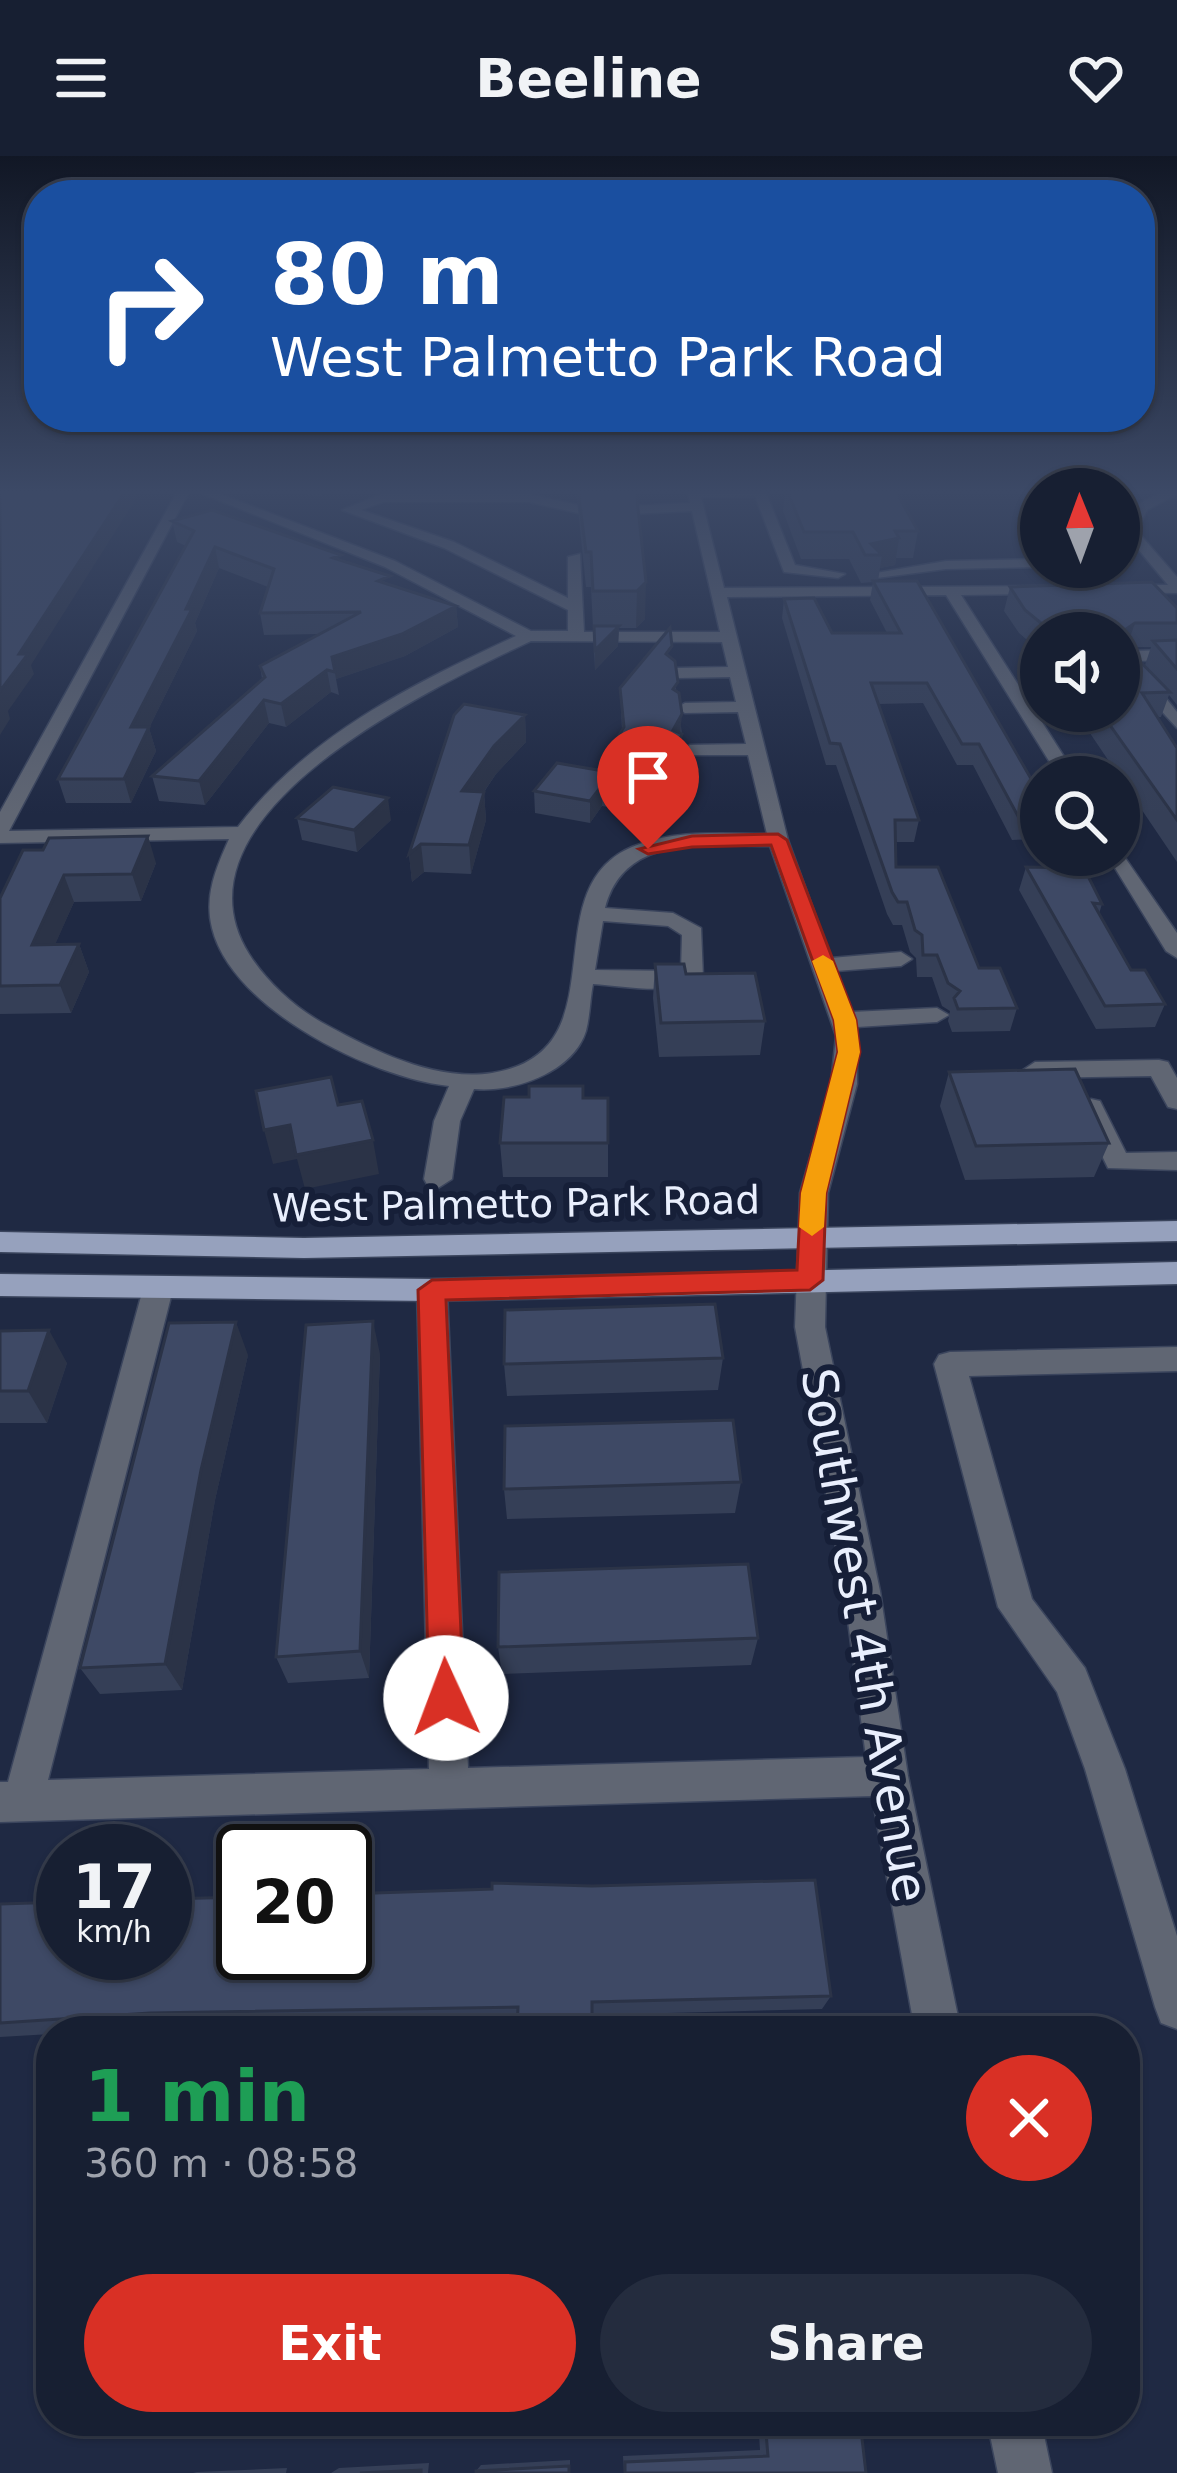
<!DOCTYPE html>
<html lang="en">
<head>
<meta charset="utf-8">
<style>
	body { margin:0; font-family:"DejaVu Sans",sans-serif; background:#242c3e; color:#f1f3f6; height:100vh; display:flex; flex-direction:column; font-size:45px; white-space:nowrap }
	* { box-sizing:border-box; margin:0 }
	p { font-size:39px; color:#9ea2ac }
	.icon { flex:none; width:66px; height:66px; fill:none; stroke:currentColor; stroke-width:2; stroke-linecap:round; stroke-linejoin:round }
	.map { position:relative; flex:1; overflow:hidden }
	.side { position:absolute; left:36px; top:1860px; width:1104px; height:420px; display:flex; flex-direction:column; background:#171f32; border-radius:48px; box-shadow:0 3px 9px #0004,0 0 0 3px #363d4d }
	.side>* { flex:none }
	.banner { position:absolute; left:24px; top:24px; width:1131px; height:252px; border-radius:48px; box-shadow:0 3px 9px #0004,0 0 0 3px #363d4d; background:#1a4fa0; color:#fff; overflow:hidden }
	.needle { width:78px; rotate:359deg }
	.tools { position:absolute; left:1020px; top:312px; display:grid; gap:24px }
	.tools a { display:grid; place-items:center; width:120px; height:120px; border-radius:50%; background:#171f32; box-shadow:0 3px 9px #0004,0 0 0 3px #363d4d; font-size:60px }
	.speed { position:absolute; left:36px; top:1668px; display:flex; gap:24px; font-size:60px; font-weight:700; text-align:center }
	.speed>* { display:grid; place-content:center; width:156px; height:156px; border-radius:50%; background:#171f32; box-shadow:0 3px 9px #0004,0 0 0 3px #363d4d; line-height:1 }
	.speed small { font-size:30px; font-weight:400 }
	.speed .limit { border:6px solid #111; border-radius:18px; background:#fff; color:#111 }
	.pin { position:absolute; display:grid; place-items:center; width:102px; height:102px; color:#fff; margin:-123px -51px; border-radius:50% 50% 50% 0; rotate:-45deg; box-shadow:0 0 12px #0007 }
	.pin .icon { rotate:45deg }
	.me { position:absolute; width:132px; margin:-66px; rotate:358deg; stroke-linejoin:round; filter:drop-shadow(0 0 9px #0008) }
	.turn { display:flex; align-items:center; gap:42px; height:252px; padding:0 48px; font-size:54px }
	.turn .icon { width:156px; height:156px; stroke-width:2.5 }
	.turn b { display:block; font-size:84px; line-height:102px }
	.round { display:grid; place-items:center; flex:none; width:126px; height:126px; border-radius:63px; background:#242c3e }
	.summary { display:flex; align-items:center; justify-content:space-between; height:204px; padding:0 48px }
	h1 { font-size:72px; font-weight:700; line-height:90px; color:#1e9e55 }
	.primary-button { display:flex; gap:24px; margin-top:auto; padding:24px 48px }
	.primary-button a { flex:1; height:138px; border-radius:72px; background:#d93025; color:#fff; font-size:48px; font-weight:700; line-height:138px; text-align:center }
	.primary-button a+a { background:#242c3e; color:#f1f3f6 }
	header { display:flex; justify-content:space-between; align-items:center; height:156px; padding:0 48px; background:#171f32; font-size:54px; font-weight:700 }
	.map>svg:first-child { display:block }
</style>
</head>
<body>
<header><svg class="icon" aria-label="menu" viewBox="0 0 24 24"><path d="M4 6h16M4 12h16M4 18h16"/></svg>Beeline<svg class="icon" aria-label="heart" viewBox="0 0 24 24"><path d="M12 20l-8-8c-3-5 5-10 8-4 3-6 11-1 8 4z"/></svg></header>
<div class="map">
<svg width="1177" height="2317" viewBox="0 0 1177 2317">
	<rect width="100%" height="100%" fill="#1f2943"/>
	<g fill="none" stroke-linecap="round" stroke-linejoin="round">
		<defs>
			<path id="minor" d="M 178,334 L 190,334 L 9,675 L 238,671 C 308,579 413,528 516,480 L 385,411 L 193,334 L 210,334 L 395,405 L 531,475 L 568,475 L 568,454 L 444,392 L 342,354 L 382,338 L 529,338 L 591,352 L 690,347 L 687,334 L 765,334 L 795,409 L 845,418 L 838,422 L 784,416 L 755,340 L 701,341 L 724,432 L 1045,430 L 1052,434 L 1045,438 L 961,439 L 1077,621 L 1059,621 L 946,439 L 727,441 L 788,684 L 831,802 L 901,796 L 912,803 L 901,810 L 836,815 L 851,856 L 937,852 L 949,859 L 937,866 L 857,871 L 857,928 L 828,1037 L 825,1171 L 880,1435 L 908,1620 L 961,1875 L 915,1875 L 872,1640 L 0,1666 L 0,1626 L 8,1626 L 143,1133 L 148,1125 L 168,1125 L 173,1133 L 48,1624 L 429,1613 L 417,1134 L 422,1126 L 442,1126 L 447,1134 L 468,1612 L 866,1601 L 844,1435 L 795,1171 L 800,1037 L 831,928 L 836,880 L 770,690 C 707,690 625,676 605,752 L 673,757 L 701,772 L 703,821 C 677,841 625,830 593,828 C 590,843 590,860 586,875 C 573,917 512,937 474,933 L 460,965 L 452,1023 L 438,1032 L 428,1030 L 424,1023 L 434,965 L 449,930 C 373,922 232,854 212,772 C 204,740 216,712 229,683 L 0,687 L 0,656 ZM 383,346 L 529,346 L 591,360 L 692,355 L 720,476 L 584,476 L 580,398 L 568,401 L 568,442 L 454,386 L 361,354 ZM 531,485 L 722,486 L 728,511 L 677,512 L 669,517 L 677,522 L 730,521 L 736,546 L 685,547 L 676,552 L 685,557 L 738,556 L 746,588 L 690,589 L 681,594 L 690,599 L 748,599 L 767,678 C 722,678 674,673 632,691 C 530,734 624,896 492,917 C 434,926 370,893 321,866 C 293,850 266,825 249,798 C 162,658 433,531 531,485 ZM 603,765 L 668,770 L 682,779 L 681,815 L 595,814 Z
				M 1165,334 L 1177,334 L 1177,338 L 1147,354 L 1137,375 L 1177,421 L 1177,437 L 1118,436 L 1123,429 L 1168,429 L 1123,375 L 1137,349 Z
				M 1041,403 L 1041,411 L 946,413 L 877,422 L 870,418 L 946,405 Z
				M 1177,494 L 1177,504 L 1136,505 L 1177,556 L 1177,572 L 1122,512 L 1119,501 L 1127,495 Z
				M 1119,693 L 1177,777 L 1177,802 L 1166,795 L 1107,699 L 1119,699 Z
				M 1159,904 L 1168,906 L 1177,922 L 1177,953 L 1168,951 L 1151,920 L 1035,922 L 1023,914 L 1035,906 Z
				M 1091,943 L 1100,945 L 1126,997 L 1177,996 L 1177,1014 L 1108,1012 L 1078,951 Z
				M 1177,1191 L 1177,1215 L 969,1220 L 1032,1443 L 1085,1512 L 1125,1613 L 1177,1780 L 1177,1873 L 1161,1867 L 1155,1851 L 1085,1613 L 1057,1536 L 998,1451 L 934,1208 L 939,1199 L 950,1196 Z
				M 987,2265 L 1041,2265 L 1052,2317 L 998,2317 Z"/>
			<path id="major" d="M 1177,1065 L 1177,1085 L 304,1102 L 0,1096 L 0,1076 L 304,1082 Z
				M 1177,1106 L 1177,1128 L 432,1145 L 0,1140 L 0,1118 L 432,1123 Z"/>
		</defs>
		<use href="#minor" stroke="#3b455d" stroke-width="3"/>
		<use href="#major" stroke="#3b455d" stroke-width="3"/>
		<use href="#minor" fill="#606673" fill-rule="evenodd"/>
		<use href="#major" fill="#96a1bd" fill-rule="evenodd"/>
	</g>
	<path fill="#353f57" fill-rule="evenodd" d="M 274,334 L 330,334 L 321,340 L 274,335 Z
		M 576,334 L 636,334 L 645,463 L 636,472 L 619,472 L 618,490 L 595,514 L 591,431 L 586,431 Z
		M 785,334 L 895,334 L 918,375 L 913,402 L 896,402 L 895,409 L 880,412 L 878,425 L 1041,661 L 1041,683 L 1012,684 L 973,609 L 957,609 L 923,547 L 878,548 L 919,664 L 914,686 L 895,686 L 896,711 L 979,812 L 1017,852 L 1010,875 L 952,876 L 948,865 L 950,855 L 942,850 L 932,821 L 917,821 L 916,802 L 910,796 L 902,769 L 893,769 L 887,758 L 836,609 L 826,609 L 782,462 L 784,443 L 832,477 L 887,477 L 870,444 L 873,426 L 861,427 L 849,403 L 801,403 L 783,355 Z
		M 172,365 L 342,404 L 391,429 L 456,450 L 458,471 L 405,500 L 336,523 L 339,539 L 331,536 L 286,571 L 269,567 L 205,649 L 159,645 L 152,620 L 262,523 L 260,510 L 319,478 L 264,479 L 260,457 L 268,431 L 219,412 L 195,467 L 197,475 L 149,572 L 156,595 L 131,647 L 66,647 L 58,623 L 186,390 L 177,386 Z
		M 1010,431 L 1177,452 L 1177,549 L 1169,539 L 1161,561 L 1157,561 L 1177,592 L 1177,706 L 1075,555 L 1119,555 L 1119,477 L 1041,477 L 1041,496 L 1019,477 L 1004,455 ZM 1126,491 L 1151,491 L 1145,509 Z
		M 672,503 L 682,578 L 681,599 L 665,639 L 650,637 L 636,656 L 602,650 L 590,667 L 535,657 L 534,635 L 598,614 L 622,574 L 620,532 Z
		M 525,559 L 526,586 L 496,618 L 484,636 L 486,664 L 471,718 L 424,716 L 412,726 L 409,698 Z
		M 297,662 L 391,664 L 357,696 L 302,684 Z
		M 23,694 L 156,707 L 141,745 L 74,746 L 55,788 L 79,788 L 89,816 L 71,857 L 0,858 L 0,742 Z
		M 1026,711 L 1102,748 L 1099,758 L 1131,814 L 1165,848 L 1155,871 L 1096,873 L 1019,734 Z
		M 655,808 L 686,818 L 765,865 L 760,899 L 659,901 L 653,842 Z
		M 949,916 L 1109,987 L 1094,1021 L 965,1024 L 940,950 Z
		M 583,942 L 608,942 L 608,1021 L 503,1021 L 500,987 Z
		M 0,1175 L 67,1207 L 47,1267 L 0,1267 Z
		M 380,1198 L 369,1522 L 288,1527 L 276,1501 Z
		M 248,1199 L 215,1344 L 182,1534 L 100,1538 L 80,1512 Z
		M 723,1202 L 718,1234 L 507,1240 L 504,1208 Z
		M 741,1326 L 735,1357 L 507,1363 L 504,1333 Z
		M 758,1482 L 751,1509 L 502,1518 L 498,1491 Z
		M 0,1748 L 831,1840 L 822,1853 L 592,1859 L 518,1864 L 168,1870 L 91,1875 L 51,1875 L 51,1878 L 0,1881 Z
		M 758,2265 L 860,2265 L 866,2317 L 624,2317 L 623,2300 L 760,2294 Z
		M 570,2304 L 570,2317 L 476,2315 L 481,2309 Z
		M 429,2307 L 428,2317 L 331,2317 L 339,2312 Z
		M 287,2312 L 286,2317 L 193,2317 L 197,2316 Z"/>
	<path fill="#2b3347" d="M 126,334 L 137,334 L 139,338 L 31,509 L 34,518 L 8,555 L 10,563 L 0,579 L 0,535 L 19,498 Z
		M 899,382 L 895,409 L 880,412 L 882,399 L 871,388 Z
		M 215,391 L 219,412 L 195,467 L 197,475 L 149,572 L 156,595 L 131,647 L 124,623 L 131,571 Z
		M 646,426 L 645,463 L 636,472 L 637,435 Z
		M 456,450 L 458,471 L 405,500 L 336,523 L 332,501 Z
		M 1135,467 L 1127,490 L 1122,476 Z
		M 619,470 L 618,490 L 595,514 L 595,494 Z
		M 327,514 L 331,536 L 286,571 L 281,548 Z
		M 264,544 L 269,567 L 205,649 L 199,625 Z
		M 682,558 L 680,579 L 673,574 Z
		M 525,559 L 526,586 L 496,618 L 465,663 L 462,635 L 494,590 Z
		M 682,578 L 681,599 L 665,639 L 666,617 Z
		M 651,615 L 650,637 L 636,656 L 637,635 Z
		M 603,628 L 602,650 L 590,667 L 590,645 Z
		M 484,636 L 486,664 L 471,718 L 469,689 Z
		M 388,642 L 391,664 L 357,696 L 354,674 Z
		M 148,680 L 156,707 L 141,745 L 132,718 Z
		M 421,688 L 424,716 L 412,726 L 409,698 Z
		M 64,719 L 74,746 L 43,816 L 32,789 Z
		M 79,788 L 89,816 L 71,857 L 60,829 Z
		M 290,969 L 373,984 L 379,1018 L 305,1033 L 297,1003 L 273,1008 L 264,974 Z
		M 373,1165 L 380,1198 L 369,1522 L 360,1495 Z
		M 236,1166 L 248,1199 L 215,1344 L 182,1534 L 165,1508 L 201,1314 Z
		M 49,1174 L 67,1207 L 47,1267 L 28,1235 Z"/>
	<path fill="#3e4965" stroke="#2b3347" stroke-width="3" d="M 4,334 L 126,334 L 19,498 L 28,498 L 0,535 L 0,338 Z
		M 578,334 L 636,334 L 646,426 L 637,435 L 593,435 L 591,396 L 586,396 Z
		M 787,334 L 895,334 L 918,375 L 895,375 L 899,382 L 871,388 L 882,399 L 865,399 L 853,376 L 804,376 Z
		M 212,354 L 341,399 L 333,402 L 390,420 L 378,425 L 456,450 L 402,478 L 332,501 L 335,516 L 327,514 L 281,548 L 264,544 L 199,625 L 152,620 L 265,521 L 260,510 L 361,456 L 260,457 L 274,413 L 215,391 L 186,453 L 192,453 L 131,571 L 149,571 L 124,623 L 58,623 L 194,375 L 172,365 Z
		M 873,425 L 917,425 L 1041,640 L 1041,661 L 1019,662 L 979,588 L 962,588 L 927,527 L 871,527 L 919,664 L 895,664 L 896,711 L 938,711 L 979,812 L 1000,812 L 1017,852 L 958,853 L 954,842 L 960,835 L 948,827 L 937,799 L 923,799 L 922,779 L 915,774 L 907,746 L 898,746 L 892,736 L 840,588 L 830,587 L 784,443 L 814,442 L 832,477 L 901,477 Z
		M 1152,426 L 1177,452 L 1177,467 L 1135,467 L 1122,476 L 1126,491 L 1170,536 L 1142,537 L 1177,592 L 1177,664 L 1100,555 L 1119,555 L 1119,477 L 1053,477 L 1025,454 L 1010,431 Z
		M 594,470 L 619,470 L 595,494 Z
		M 670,472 L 672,490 L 666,498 L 675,505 L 678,526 L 673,533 L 679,537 L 682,558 L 673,574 L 682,578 L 666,617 L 651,615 L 637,635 L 603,628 L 590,645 L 534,635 L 557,607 L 598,614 L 624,571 L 620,532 Z
		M 1177,484 L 1177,513 L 1153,485 Z
		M 464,548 L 525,559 L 494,590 L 462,635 L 484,636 L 469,689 L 421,688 L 409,698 L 454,559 Z
		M 333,631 L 388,642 L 354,674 L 297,662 Z
		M 148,680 L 132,718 L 64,719 L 32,789 L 79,788 L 60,829 L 0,830 L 0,742 L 23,694 L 43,694 L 49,682 Z
		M 1026,711 L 1084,712 L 1102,748 L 1093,747 L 1131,814 L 1145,814 L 1165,848 L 1105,850 Z
		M 655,808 L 684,808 L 686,818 L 755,817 L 765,865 L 661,867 Z
		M 1075,913 L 1109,987 L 976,990 L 949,916 Z
		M 331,921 L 338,949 L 362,945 L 373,984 L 296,999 L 290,969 L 264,974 L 256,935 Z
		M 529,930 L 583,930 L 583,942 L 608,942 L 608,987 L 500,987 L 504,941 L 529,941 Z
		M 715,1148 L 723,1202 L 504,1208 L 505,1154 Z
		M 373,1165 L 360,1495 L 276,1501 L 306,1169 Z
		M 236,1166 L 201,1314 L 165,1508 L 80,1512 L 169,1167 Z
		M 49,1174 L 28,1235 L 0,1235 L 0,1175 Z
		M 733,1264 L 741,1326 L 504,1333 L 505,1270 Z
		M 748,1408 L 758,1482 L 498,1491 L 499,1416 Z
		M 815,1724 L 831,1840 L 592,1846 L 592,1875 L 517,1875 L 518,1851 L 150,1857 L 0,1867 L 0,1748 L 63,1746 L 63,1797 L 165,1797 L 165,1743 L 243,1741 L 243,1797 L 345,1797 L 345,1738 L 492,1733 L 492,1727 L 592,1730 Z
		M 765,2265 L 860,2265 L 866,2317 L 625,2317 L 625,2306 L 768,2300 Z
		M 569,2310 L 569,2317 L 476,2317 L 476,2315 Z
		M 421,2314 L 421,2317 L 360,2317 Z"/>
	<linearGradient id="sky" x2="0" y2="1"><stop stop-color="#111725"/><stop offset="0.51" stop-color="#3c4966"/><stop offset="1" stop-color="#3c4966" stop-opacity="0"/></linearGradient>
	<rect width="1177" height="658" fill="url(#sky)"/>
	<path fill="#d93025" stroke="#8d1f18" stroke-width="3" d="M 778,678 L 787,684 L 856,864 L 860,896 L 826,1037 L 823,1124 L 810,1134 L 446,1144 L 464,1542 L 459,1554 L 446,1559 L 434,1554 L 429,1542 L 418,1134 L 432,1124 L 797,1114 L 801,1037 L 838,896 L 834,864 L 771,689 L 692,691 L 648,698 L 639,693 L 692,680 Z"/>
	<path fill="#f59e0b" d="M 823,799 L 833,805 L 856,864 L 860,896 L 826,1037 L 824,1071 L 812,1080 L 799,1071 L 801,1037 L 838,896 L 834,864 L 812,805 Z"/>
	<g text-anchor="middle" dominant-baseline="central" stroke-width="12" stroke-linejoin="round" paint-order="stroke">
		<g font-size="39" fill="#e9effd" stroke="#161f38">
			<text transform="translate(516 1048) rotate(-1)">West Palmetto Park Road</text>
		</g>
		<g font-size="48" fill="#e9effd" stroke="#161f38">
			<text transform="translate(865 1479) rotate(80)">Southwest 4th Avenue</text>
		</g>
	</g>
</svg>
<div class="tools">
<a><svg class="needle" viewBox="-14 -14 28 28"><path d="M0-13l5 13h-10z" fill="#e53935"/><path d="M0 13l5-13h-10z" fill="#9ea2ac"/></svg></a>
<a><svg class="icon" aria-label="sound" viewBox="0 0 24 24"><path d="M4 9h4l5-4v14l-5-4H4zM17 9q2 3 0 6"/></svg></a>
<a><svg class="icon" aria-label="search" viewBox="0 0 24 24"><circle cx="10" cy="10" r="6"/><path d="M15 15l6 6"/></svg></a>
</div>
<div class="speed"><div>17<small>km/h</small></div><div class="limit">20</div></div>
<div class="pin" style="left:648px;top:693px;background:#d93025"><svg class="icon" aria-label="arrive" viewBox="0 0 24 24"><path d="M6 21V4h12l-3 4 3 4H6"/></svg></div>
<svg class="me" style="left:446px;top:1542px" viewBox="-20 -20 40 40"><circle r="19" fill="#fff"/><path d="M0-13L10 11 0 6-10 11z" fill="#d93025"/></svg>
<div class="banner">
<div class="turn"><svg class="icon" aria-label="right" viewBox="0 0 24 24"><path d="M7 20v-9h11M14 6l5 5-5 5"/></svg><div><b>80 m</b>West Palmetto Park Road</div></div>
</div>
<section class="side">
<div class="summary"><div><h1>1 min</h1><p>360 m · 08:58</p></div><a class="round" style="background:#d93025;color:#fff"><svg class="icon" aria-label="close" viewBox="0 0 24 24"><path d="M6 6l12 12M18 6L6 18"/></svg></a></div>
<div class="primary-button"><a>Exit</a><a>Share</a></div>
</section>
</div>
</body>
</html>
